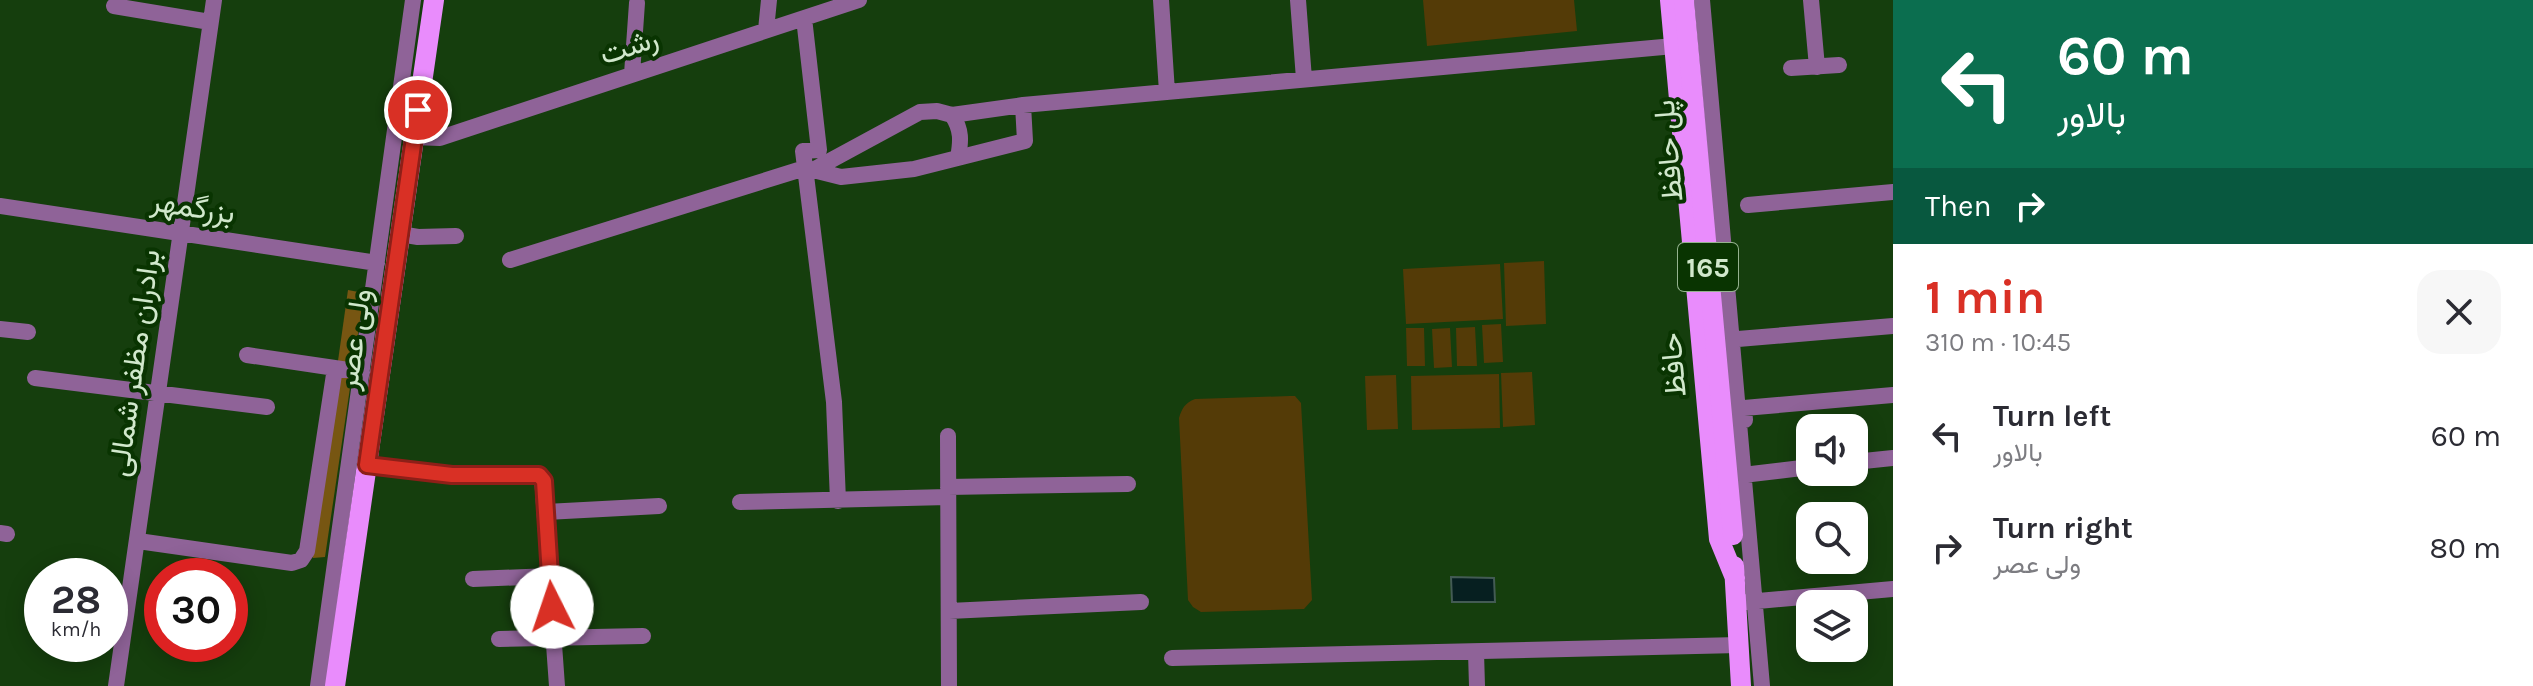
<!DOCTYPE html>
<html lang="en">
<head>
<meta charset="utf-8">
<style>
	body { margin:0; font-family:Karla,Vazirmatn,sans-serif; background:#f7f7f7; color:#2b2b33; height:100vh; display:flex; flex-direction:column; font-size:30px; white-space:nowrap }
	* { box-sizing:border-box; margin:0 }
	p { font-size:26px; color:#7c7c81 }
	.icon { flex:none; width:44px; height:44px; fill:none; stroke:currentColor; stroke-width:2; stroke-linecap:round; stroke-linejoin:round }
	.map { position:relative; flex:1; overflow:hidden }
	.side { display:flex; flex-direction:column; background:#fff; width:640px }
	.side>* { flex:none }
	.banner { background:#0b6e4f; color:#fff; overflow:hidden }
	.buttons { position:absolute; left:1796px; top:414px; display:grid; gap:16px }
	.buttons a { display:grid; place-items:center; width:72px; height:72px; border-radius:16px; background:#fff; box-shadow:0 4px 20px #0003; font-size:40px }
	.speed { position:absolute; left:24px; top:558px; display:flex; gap:16px; font-size:40px; font-weight:700; text-align:center }
	.speed>* { display:grid; place-content:center; width:104px; height:104px; border-radius:50%; background:#fff; box-shadow:0 4px 20px #0003; line-height:1 }
	.speed small { font-size:20px; font-weight:400 }
	.speed .limit { border:12px solid #d22; background:#fff; color:#111 }
	.pin { position:absolute; display:grid; place-items:center; width:68px; height:68px; color:#fff; margin:-34px; border:4px solid #fff; border-radius:50%; box-shadow:0 2px 8px #0007 }
	.me { position:absolute; width:88px; margin:-44px; rotate:356deg; stroke-linejoin:round; filter:drop-shadow(0 0 6px #0008) }
	.turn { display:flex; align-items:center; gap:28px; height:168px; padding:0 32px; font-size:36px }
	.turn .icon { width:104px; height:104px; stroke-width:2.5 }
	.turn b { display:block; font-size:56px; line-height:68px }
	.then { display:flex; align-items:center; height:76px; padding:0 32px; background:#0003; gap:16px; font-size:30px }
	.round { display:grid; place-items:center; flex:none; width:84px; height:84px; border-radius:24px; background:#f7f7f7 }
	.head { display:flex; align-items:center; justify-content:space-between; height:136px; padding:0 32px }
	h1 { font-size:48px; font-weight:700; line-height:60px; color:#d93025 }
	ul { padding:0; list-style:none }
	li { display:flex; align-items:center; gap:24px; height:112px; padding:0 32px }
	li div { flex:1 }
	li b { display:block; font-size:30px }
	li em { font-style:normal }
	main { display:flex; flex:1; min-height:0 }
	.map>svg:first-child { display:block }
</style>
</head>
<body>
<main>
<div class="map">
<svg width="1893" height="686" viewBox="0 0 1893 686">
	<rect width="100%" height="100%" fill="#153e0d"/>
	<path fill="#543b07" d="M 1423,0 L 1574,0 L 1577,31 L 1427,46 Z
		M 1544,261 L 1546,324 L 1506,326 L 1504,263 Z
		M 1500,264 L 1503,319 L 1406,324 L 1403,269 Z
		M 1501,324 L 1503,362 L 1484,363 L 1482,325 Z
		M 1475,327 L 1477,366 L 1457,366 L 1456,328 Z
		M 1406,328 L 1424,328 L 1425,366 L 1407,366 Z
		M 1450,328 L 1452,367 L 1434,368 L 1432,329 Z
		M 1532,372 L 1535,425 L 1503,427 L 1501,373 Z
		M 1499,374 L 1500,428 L 1412,430 L 1411,376 Z
		M 1396,375 L 1398,429 L 1367,430 L 1365,376 Z
		M 1290,396 L 1295,396 L 1301,403 L 1312,600 L 1304,609 L 1201,612 L 1193,607 L 1188,600 L 1179,418 C 1182,408 1185,403 1195,399 Z"/>
	<path fill="#775612" d="M 348,290 L 364,293 L 325,557 L 313,558 L 311,552 Z"/>
	<path fill="#061f20" stroke="#435b54" stroke-width="2" d="M 1451,577 L 1494,578 L 1495,602 L 1452,602 Z"/>
	<g fill="none" stroke-linecap="round" stroke-linejoin="round">
		<path stroke="#8f6398" stroke-width="16" d="M 1161,0 L 1167,92
			M 1298,0 L 1304,79
			M 1702,0 L 1762,686
			M 1811,0 L 1817,67
			M 114,6 L 210,22
			M 804,18 L 819,150 L 803,151 L 834,402 L 838,501
			M 766,30 L 769,0
			M 1791,68 L 1839,65
			M 632,74 L 637,3
			M 952,115 L 1023,105
			M 414,137 L 440,138 L 859,0
			M 813,170 L 920,112 L 937,111 L 952,115 C 962,130 961,141 958,158
			M 1748,205 L 1893,192
			M 0,206 L 377,263
			M 400,234 L 418,237 L 456,236
			M 510,260 L 805,168 L 841,177 L 914,169 L 1025,141 L 1023,105 L 1674,46
			M 0,329 L 28,332
			M 1738,339 L 1893,326
			M 247,355 L 362,372
			M 35,378 L 267,407
			M 1745,420 L 1744,408 L 1893,395
			M 948,436 L 949,686
			M 1854,462 L 1893,458
			M 367,465 L 452,475 L 535,473 L 542,477 L 557,686
			M 1743,475 L 1810,467
			M 948,487 L 1128,484
			M 740,502 L 948,497
			M 546,512 L 659,506
			M 0,533 L 7,534
			M 138,541 L 292,563 L 301,560 L 307,551 L 335,368
			M 473,579 L 550,576
			M 1747,602 L 1893,589
			M 949,611 L 1141,602
			M 499,639 L 643,636
			M 1476,652 L 1477,686
			M 1172,658 L 1739,645
			M 116,686 L 214,0
			M 318,686 L 413,0"/>
		<path stroke="#e98cfc" stroke-width="20" d="M 1670,0 L 1719,539 L 1735,578
			M 1734,566 L 1741,686
			M 335,686 L 434,0"/>
		<path stroke="#e98cfc" stroke-width="20" d="M 1684,0 L 1733,535"/>
	</g>
	<g fill="none" stroke-linecap="round" stroke-linejoin="round">
		<defs>
			<path id="route" d="M 418,110 L 367,465 L 452,475 L 539,475 L 544,481 L 552,607"/>
		</defs>
		<use href="#route" stroke="#8d1f18" stroke-width="20"/>
		<use href="#route" stroke="#d93025" stroke-width="14"/>
	</g>
	<g text-anchor="middle" dominant-baseline="central" stroke-width="8" stroke-linejoin="round" paint-order="stroke">
		<rect fill="#093401" stroke="#95b28f" stroke-width="2" x="1678" y="243" width="60" height="48" rx="6"/>
		<g font-size="28" font-weight="bold" fill="#d1e8cc">
			<text x="1708" y="267">165</text>
		</g>
		<g font-size="30" fill="#d1e8cc" stroke="#093401">
			<text transform="translate(629 46) rotate(-18)">رشت</text>
			<text transform="translate(1668 151) rotate(-95)">پل حافظ</text>
			<text transform="translate(193 207) rotate(9)">بزرگمهر</text>
			<text transform="translate(354 339) rotate(-82)">ولی عصر</text>
			<text transform="translate(134 363) rotate(-82)">برادران مظفر شمالی</text>
			<text transform="translate(1673 365) rotate(-95)">حافظ</text>
		</g>
	</g>
</svg>
<div class="buttons">
<a><svg class="icon" aria-label="sound" viewBox="0 0 24 24"><path d="M4 9h4l5-4v14l-5-4H4zM17 9q2 3 0 6"/></svg></a>
<a><svg class="icon" aria-label="search" viewBox="0 0 24 24"><circle cx="10" cy="10" r="6"/><path d="M15 15l6 6"/></svg></a>
<a><svg class="icon" aria-label="layers" viewBox="0 0 24 24"><path d="M12 4l9 5-9 5-9-5zM3 14l9 5 9-5"/></svg></a>
</div>
<div class="speed"><div>28<small>km/h</small></div><div class="limit">30</div></div>
<div class="pin" style="left:418px;top:110px;background:#d93025"><svg class="icon" aria-label="arrive" viewBox="0 0 24 24"><path d="M6 21V4h12l-3 4 3 4H6"/></svg></div>
<svg class="me" style="left:552px;top:607px" viewBox="-20 -20 40 40"><circle r="19" fill="#fff"/><path d="M0-13L10 11 0 6-10 11z" fill="#d93025"/></svg>
</div>
<section class="side">
<div class="banner">
<div class="turn"><svg class="icon" aria-label="left" viewBox="0 0 24 24"><path d="M17 20v-9H6M10 6l-5 5 5 5"/></svg><div><b>60 m</b>بالاور</div></div>
<div class="then">Then<svg class="icon" aria-label="right" viewBox="0 0 24 24"><path d="M7 20v-9h11M14 6l5 5-5 5"/></svg></div>
</div>
<div class="head"><div><h1>1 min</h1><p>310 m · 10:45</p></div><a class="round"><svg class="icon" aria-label="close" viewBox="0 0 24 24"><path d="M6 6l12 12M18 6L6 18"/></svg></a></div>
<ul>
<li><svg class="icon" aria-label="left" viewBox="0 0 24 24"><path d="M17 20v-9H6M10 6l-5 5 5 5"/></svg><div><b>Turn left</b><p>بالاور</p></div><em>60 m</em></li>
<li><svg class="icon" aria-label="right" viewBox="0 0 24 24"><path d="M7 20v-9h11M14 6l5 5-5 5"/></svg><div><b>Turn right</b><p>ولی عصر</p></div><em>80 m</em></li>
</ul>
</section>
</main>
</body>
</html>
